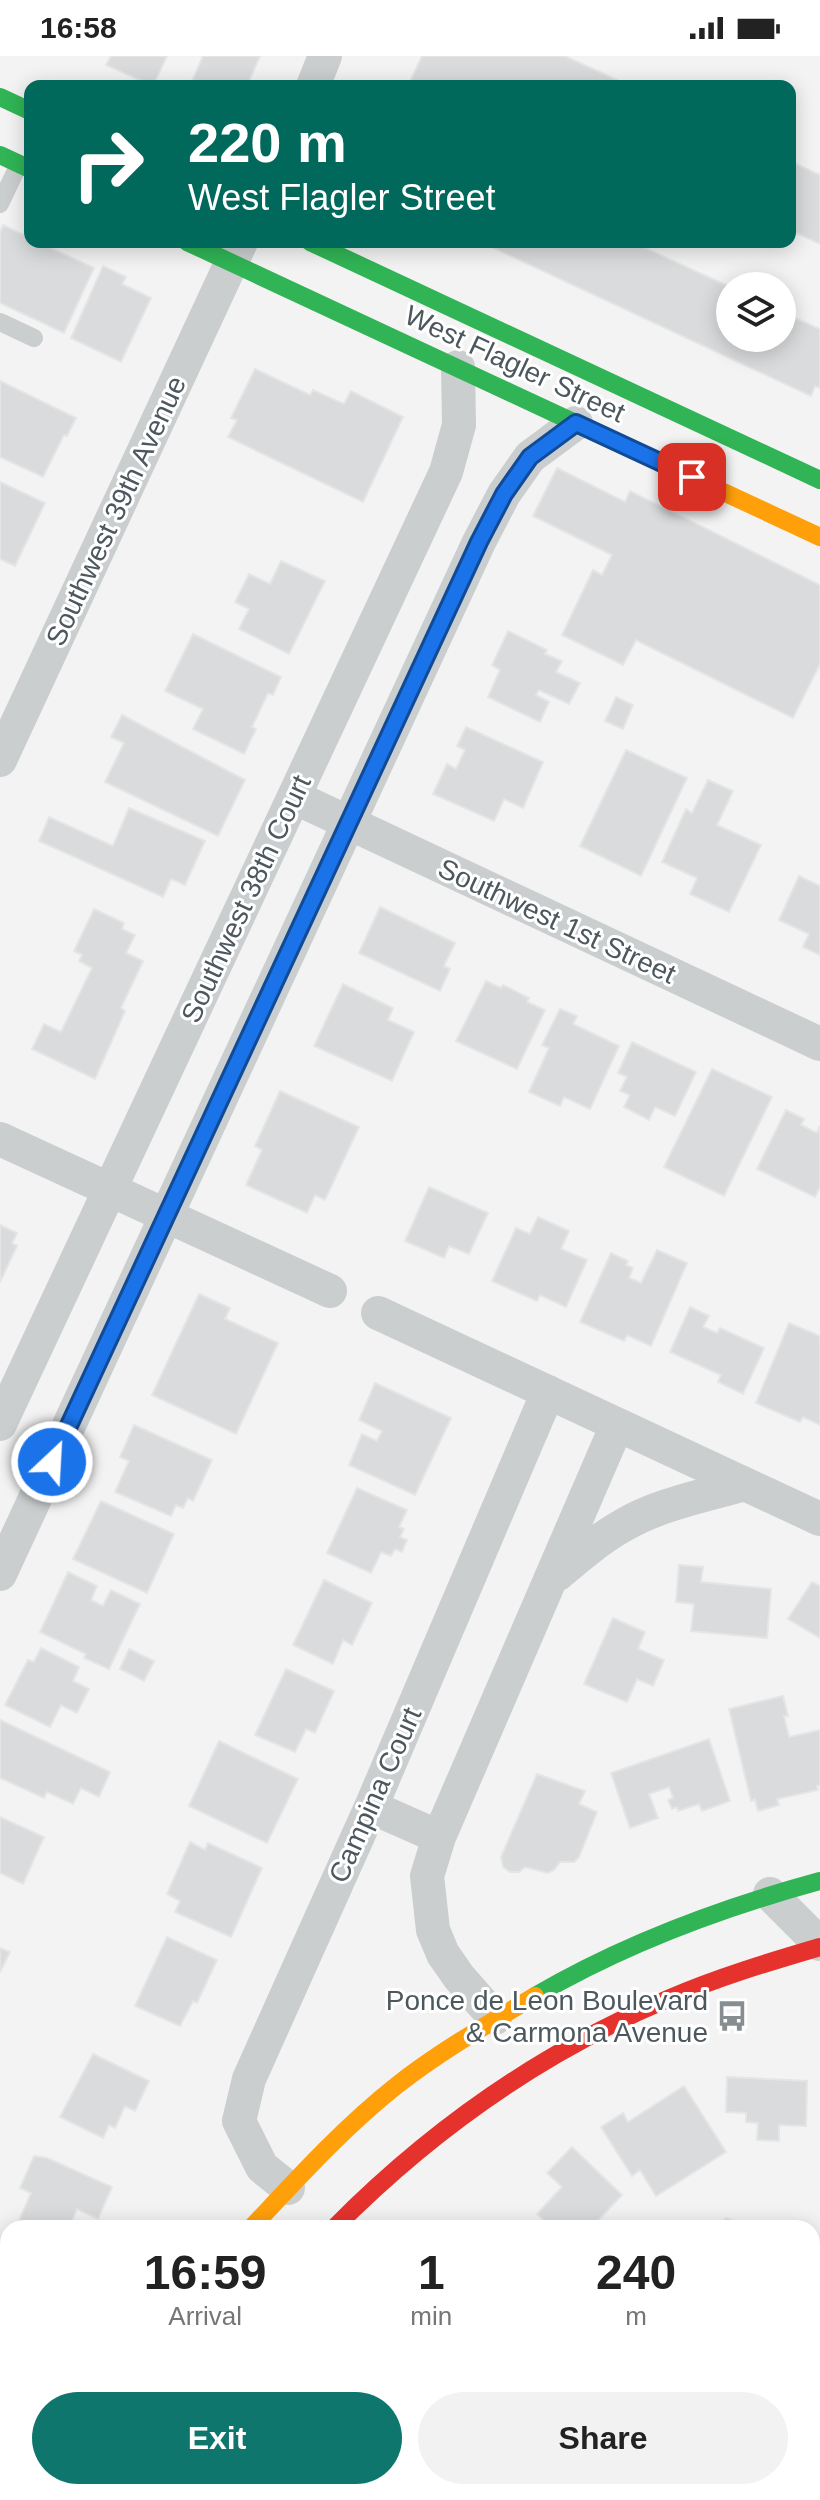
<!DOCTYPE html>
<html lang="en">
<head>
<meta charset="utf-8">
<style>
	body { margin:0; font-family:Arial,sans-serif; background:#f2f2f2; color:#222; height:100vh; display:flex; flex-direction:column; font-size:30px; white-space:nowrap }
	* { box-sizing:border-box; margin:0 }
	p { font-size:26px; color:#767676 }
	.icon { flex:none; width:44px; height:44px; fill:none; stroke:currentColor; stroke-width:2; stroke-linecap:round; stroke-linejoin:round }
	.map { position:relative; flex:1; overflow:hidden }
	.panel { position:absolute; left:0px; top:2164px; width:820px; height:280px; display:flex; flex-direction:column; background:#fff; border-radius:24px 24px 0 0; box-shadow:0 4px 20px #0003 }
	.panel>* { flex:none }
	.hud { position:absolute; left:24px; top:24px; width:772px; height:168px; border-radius:16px; box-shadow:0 4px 20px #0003; background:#00695c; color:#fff; overflow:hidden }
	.fabs { position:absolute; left:716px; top:216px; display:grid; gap:16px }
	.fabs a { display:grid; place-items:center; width:80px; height:80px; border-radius:50%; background:#fff; box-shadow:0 4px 20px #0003; font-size:40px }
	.pin { position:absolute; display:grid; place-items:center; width:68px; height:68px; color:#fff; margin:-34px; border-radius:16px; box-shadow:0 4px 12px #0006 }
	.me { position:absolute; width:88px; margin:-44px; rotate:25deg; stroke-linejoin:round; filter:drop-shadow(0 0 6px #0008) }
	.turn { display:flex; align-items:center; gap:28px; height:168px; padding:0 32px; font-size:36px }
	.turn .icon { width:104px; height:104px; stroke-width:2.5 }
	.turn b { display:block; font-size:56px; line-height:68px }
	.eta { display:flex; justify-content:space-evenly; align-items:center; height:136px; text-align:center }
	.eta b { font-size:48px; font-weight:700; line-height:56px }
	.primary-button { display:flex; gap:16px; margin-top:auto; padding:16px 32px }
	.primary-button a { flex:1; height:92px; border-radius:48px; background:#0f766e; color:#fff; font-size:32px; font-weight:700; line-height:92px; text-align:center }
	.primary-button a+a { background:#f2f2f2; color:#222 }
	.status { display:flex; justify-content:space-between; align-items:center; height:56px; padding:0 40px; background:#fff; direction:ltr }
	.status svg { height:22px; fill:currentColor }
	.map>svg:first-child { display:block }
</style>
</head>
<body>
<div class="status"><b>16:58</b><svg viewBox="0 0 49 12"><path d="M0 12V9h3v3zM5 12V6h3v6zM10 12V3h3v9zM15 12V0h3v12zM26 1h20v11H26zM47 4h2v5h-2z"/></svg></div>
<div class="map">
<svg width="820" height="2444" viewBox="0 0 820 2444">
	<rect width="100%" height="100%" fill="#f3f3f3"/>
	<path fill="#d9dbdc" stroke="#e5e5e5" stroke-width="2" d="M 111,0 L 167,0 L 153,30 L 106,9 Z
		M 203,0 L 260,0 L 247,30 L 190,30 Z
		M 422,0 L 565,0 L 630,30 L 478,28 L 408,30 Z
		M 790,105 L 820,119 L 820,188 L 790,174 Z
		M 3,169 L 30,182 L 30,186 L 38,186 L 94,212 L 64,277 L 0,247 L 0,176 Z
		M 481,186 L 632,186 L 730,231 L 730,282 L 782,282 L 782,256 L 820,273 L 820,332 L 815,330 L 811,340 Z
		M 103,210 L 126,221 L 122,228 L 151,242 L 121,306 L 71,282 Z
		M 255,313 L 310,339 L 313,334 L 344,348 L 351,335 L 403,361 L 363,446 L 228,381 L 237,364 L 231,362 Z
		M 0,325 L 76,362 L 67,380 L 64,379 L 43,421 L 0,401 Z
		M 557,412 L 625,446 L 630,435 L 820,529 L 820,608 L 793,662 L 636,584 L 623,609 L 562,579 L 593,514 L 602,519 L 612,499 L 533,460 Z
		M 0,426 L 45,447 L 15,510 L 0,503 Z
		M 281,505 L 325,525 L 289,598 L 239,573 L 249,553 L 235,546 L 249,518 L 270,528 Z
		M 508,575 L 547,594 L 545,598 L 562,605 L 556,616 L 580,627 L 569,648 L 539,634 L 536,639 L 549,646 L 540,666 L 488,641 L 500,614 L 492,609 Z
		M 193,578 L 281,621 L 273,639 L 268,637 L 252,671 L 256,673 L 244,698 L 193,673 L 203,653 L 165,635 Z
		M 616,641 L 633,649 L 623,673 L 605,665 Z
		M 122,659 L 245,724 L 218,780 L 105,726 L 124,687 L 111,681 Z
		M 466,671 L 543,706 L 523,752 L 504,743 L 494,765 L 433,738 L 447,708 L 456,713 L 465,694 L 457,690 Z
		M 626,694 L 687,722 L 641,820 L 580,790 Z
		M 708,724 L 733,735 L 717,769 L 761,789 L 729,856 L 690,838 L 697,822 L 662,806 L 686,753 L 692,757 Z
		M 129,752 L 205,785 L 185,829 L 171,823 L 163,841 L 39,785 L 49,761 L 113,790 Z
		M 799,820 L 820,830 L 820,899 L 803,891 L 809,878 L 779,864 Z
		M 380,851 L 455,887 L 444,910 L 450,913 L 440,935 L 359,897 Z
		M 94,853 L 124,867 L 122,873 L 135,879 L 126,897 L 143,905 L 121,952 L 125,955 L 95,1023 L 32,993 L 44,968 L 61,976 L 92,912 L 79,905 L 82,899 L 74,895 Z
		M 486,925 L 501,932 L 503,929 L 529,942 L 527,946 L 545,954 L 517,1013 L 456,985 Z
		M 343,928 L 393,952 L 388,964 L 414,976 L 392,1025 L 314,990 Z
		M 560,953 L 577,960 L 573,968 L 619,990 L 590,1053 L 564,1041 L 560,1050 L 529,1036 L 549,992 L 542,989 Z
		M 632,986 L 696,1016 L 675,1060 L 655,1051 L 649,1064 L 624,1051 L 630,1039 L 620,1035 L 627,1021 L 618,1017 Z
		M 712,1013 L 772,1041 L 724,1140 L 664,1111 Z
		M 280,1035 L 359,1071 L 325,1144 L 315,1139 L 307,1157 L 246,1129 L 262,1094 L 255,1090 Z
		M 786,1054 L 804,1063 L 801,1069 L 817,1077 L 820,1070 L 820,1131 L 815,1141 L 757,1113 Z
		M 429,1131 L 488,1157 L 469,1198 L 449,1190 L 444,1202 L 405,1185 Z
		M 538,1161 L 569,1175 L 561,1193 L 587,1204 L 566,1251 L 540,1239 L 537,1245 L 492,1225 L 516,1172 L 530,1178 Z
		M 0,1169 L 17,1177 L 12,1187 L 17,1190 L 0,1226 Z
		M 657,1194 L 687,1207 L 651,1290 L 627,1279 L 624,1285 L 580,1266 L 611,1197 L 628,1205 L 626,1209 L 633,1212 L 629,1222 L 641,1227 Z
		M 199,1238 L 230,1252 L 225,1263 L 278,1287 L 236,1378 L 152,1339 Z
		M 690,1251 L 709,1260 L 703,1271 L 717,1277 L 720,1272 L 764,1292 L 743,1338 L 718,1326 L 721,1319 L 670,1296 Z
		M 789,1267 L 820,1280 L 820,1369 L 803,1361 L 800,1366 L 756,1347 Z
		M 375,1327 L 451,1362 L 415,1439 L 349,1409 L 362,1378 L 377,1385 L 382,1375 L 359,1364 Z
		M 134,1369 L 212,1404 L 193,1445 L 188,1442 L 183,1452 L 176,1449 L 171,1460 L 115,1436 L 129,1405 L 120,1401 Z
		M 357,1432 L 407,1454 L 399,1471 L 404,1473 L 400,1481 L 407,1484 L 402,1496 L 395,1493 L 391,1500 L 381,1496 L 371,1517 L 327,1497 Z
		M 101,1445 L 174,1478 L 147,1537 L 73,1503 Z
		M 679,1509 L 703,1511 L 701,1526 L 771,1533 L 767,1582 L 691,1575 L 694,1548 L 676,1546 Z
		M 68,1516 L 97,1530 L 91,1544 L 103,1550 L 111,1534 L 140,1548 L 109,1613 L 84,1602 L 86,1598 L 40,1576 Z
		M 324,1524 L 372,1547 L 352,1589 L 343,1584 L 333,1608 L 293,1589 Z
		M 812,1526 L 820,1530 L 820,1582 L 788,1563 Z
		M 613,1562 L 645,1576 L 638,1593 L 664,1604 L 653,1630 L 637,1623 L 627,1646 L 584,1628 Z
		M 41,1592 L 79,1611 L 73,1625 L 89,1633 L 77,1657 L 61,1649 L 50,1671 L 5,1649 L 28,1604 L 34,1606 Z
		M 129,1593 L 154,1605 L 144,1625 L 120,1613 Z
		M 286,1613 L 334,1635 L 315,1677 L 306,1673 L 295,1696 L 255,1679 Z
		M 783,1640 L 788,1660 L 784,1660 L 789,1681 L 820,1674 L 820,1729 L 817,1730 L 818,1734 L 777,1743 L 779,1749 L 758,1755 L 755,1743 L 751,1745 L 729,1653 Z
		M 0,1664 L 110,1716 L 99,1741 L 81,1732 L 73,1748 L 47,1736 L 44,1742 L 0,1722 Z
		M 709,1683 L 730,1745 L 702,1755 L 699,1748 L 678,1755 L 677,1751 L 672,1753 L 668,1744 L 673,1742 L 669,1731 L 649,1738 L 658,1762 L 630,1772 L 611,1717 Z
		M 219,1685 L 298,1723 L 267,1787 L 189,1750 Z
		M 537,1718 L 585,1735 L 579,1748 L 597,1756 L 579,1801 L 574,1806 L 560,1806 L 554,1814 L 548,1817 L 525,1811 L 519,1816 L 510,1816 L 503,1811 L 501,1801 Z
		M 0,1761 L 44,1781 L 23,1828 L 0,1817 Z
		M 190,1786 L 205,1794 L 208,1787 L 262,1812 L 231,1881 L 175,1856 L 180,1845 L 167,1838 Z
		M 167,1881 L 217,1904 L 197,1947 L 193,1945 L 180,1970 L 135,1950 Z
		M 0,1892 L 10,1896 L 0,1916 Z
		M 93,1998 L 149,2025 L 135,2055 L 125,2050 L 115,2072 L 109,2069 L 103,2082 L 60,2061 Z
		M 727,2021 L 807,2025 L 806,2070 L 779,2069 L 779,2085 L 757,2084 L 758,2067 L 746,2066 L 746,2057 L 726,2056 Z
		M 684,2030 L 726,2096 L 656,2140 L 640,2114 L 632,2120 L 601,2071 L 623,2057 L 628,2066 Z
		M 572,2091 L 622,2139 L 591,2172 L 552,2172 L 537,2158 L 562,2131 L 547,2117 Z
		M 34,2100 L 47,2102 L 112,2131 L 98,2163 L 77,2153 L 69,2172 L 30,2172 L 18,2167 L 31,2137 L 20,2132 Z
		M 726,2162 L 749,2172 L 721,2172 Z
		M 2,2209 L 8,2211 L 8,2289 L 0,2285 L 0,2214 Z
		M 820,2231 L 820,2294 L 812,2291 L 812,2249 Z
		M 0,2332 L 8,2336 L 8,2372 L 0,2369 Z
		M 259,2436 L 309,2436 L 309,2444 L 260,2444 Z
		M 580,2436 L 611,2436 L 608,2444 Z
		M 638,2436 L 718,2436 L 714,2444 L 634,2444 Z
		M 738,2436 L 740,2436 L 758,2444 L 734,2444 Z"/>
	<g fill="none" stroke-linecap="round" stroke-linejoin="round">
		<path stroke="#cbcecf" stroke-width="18" d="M 0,148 L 19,108
			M 0,266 L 34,282"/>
		<path stroke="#cbcecf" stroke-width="34" d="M 313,30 L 325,0
			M 0,704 L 241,186
			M 294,741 L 820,988
			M 0,1083 L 330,1235
			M 378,1257 L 820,1463
			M 0,1368 L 446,416 L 459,369 L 458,311
			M 0,1518 L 479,486 L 504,438 L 530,401 L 576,367
			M 558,1518 C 578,1501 599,1483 622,1470 C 659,1448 704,1440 745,1428
			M 371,1751 L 439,1781
			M 770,1838 L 820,1888
			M 495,1962 L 459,1921 L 443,1898 L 433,1874 L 427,1820 L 439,1781 L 617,1369
			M 288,2132 L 262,2111 L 239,2065 L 249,2023 L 371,1751 L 548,1336
			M 812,2372 L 820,2376"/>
		<path stroke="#30b455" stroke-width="18" d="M 0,41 L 30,55
			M 0,99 L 30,113
			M 187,186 L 601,379
			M 310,186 L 820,424
			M 535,1940 C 624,1888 721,1852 820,1825
			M 79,2444 L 82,2436
			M 149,2444 L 153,2436"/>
		<path stroke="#ff9f0a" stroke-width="18" d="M 601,379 L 820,481
			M 251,2172 C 297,2123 343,2072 396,2030 C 439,1996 488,1968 535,1940"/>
		<path stroke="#e5322d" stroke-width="18" d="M 334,2172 C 430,2075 543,1995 670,1942 C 719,1921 769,1906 820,1891"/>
	</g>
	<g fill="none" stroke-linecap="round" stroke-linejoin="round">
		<defs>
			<path id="route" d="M 52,1406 L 479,486 L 504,438 L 530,401 L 576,367 L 692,421"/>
		</defs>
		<use href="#route" stroke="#114b97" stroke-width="20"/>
		<use href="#route" stroke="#1a73e8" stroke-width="14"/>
	</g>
	<defs>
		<symbol id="bus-bare" viewBox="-9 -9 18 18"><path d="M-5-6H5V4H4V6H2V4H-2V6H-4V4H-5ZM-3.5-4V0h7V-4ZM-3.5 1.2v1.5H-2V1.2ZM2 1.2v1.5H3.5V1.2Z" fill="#868e92" stroke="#fff" stroke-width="2.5" paint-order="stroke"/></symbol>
	</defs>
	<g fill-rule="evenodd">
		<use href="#bus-bare" x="710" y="1938" width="44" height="44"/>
	</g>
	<g text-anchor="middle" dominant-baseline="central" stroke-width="6" stroke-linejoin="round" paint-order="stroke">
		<g font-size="28" fill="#4c585e" stroke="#fff">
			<text transform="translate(515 308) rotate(25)">West Flagler Street</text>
			<text transform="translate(116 455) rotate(-65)">Southwest 39th Avenue</text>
			<text transform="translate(246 843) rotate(-65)">Southwest 38th Court</text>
			<text transform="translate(557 865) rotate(25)">Southwest 1st Street</text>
			<text transform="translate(375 1739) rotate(-66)">Campina Court</text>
		</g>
		<g font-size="28" fill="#4c585e" stroke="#fff" text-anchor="end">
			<text x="708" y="1944">Ponce de Leon Boulevard<tspan x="708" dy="32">&amp; Carmona Avenue</tspan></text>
		</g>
	</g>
</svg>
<div class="fabs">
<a><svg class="icon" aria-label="layers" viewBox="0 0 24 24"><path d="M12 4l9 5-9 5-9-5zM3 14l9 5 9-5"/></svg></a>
</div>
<div class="pin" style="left:692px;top:421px;background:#d93025"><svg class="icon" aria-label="arrive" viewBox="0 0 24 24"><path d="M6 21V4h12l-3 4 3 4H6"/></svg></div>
<svg class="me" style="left:52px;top:1406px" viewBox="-20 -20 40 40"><circle r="17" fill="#1a73e8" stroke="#fff" stroke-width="3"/><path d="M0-11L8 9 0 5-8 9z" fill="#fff"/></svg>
<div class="hud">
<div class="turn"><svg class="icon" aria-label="right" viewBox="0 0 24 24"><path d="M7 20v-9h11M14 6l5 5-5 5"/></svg><div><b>220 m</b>West Flagler Street</div></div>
</div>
<section class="panel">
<div class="eta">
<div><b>16:59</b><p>Arrival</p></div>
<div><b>1</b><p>min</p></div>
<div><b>240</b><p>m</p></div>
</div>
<div class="primary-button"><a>Exit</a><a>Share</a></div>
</section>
</div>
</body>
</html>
